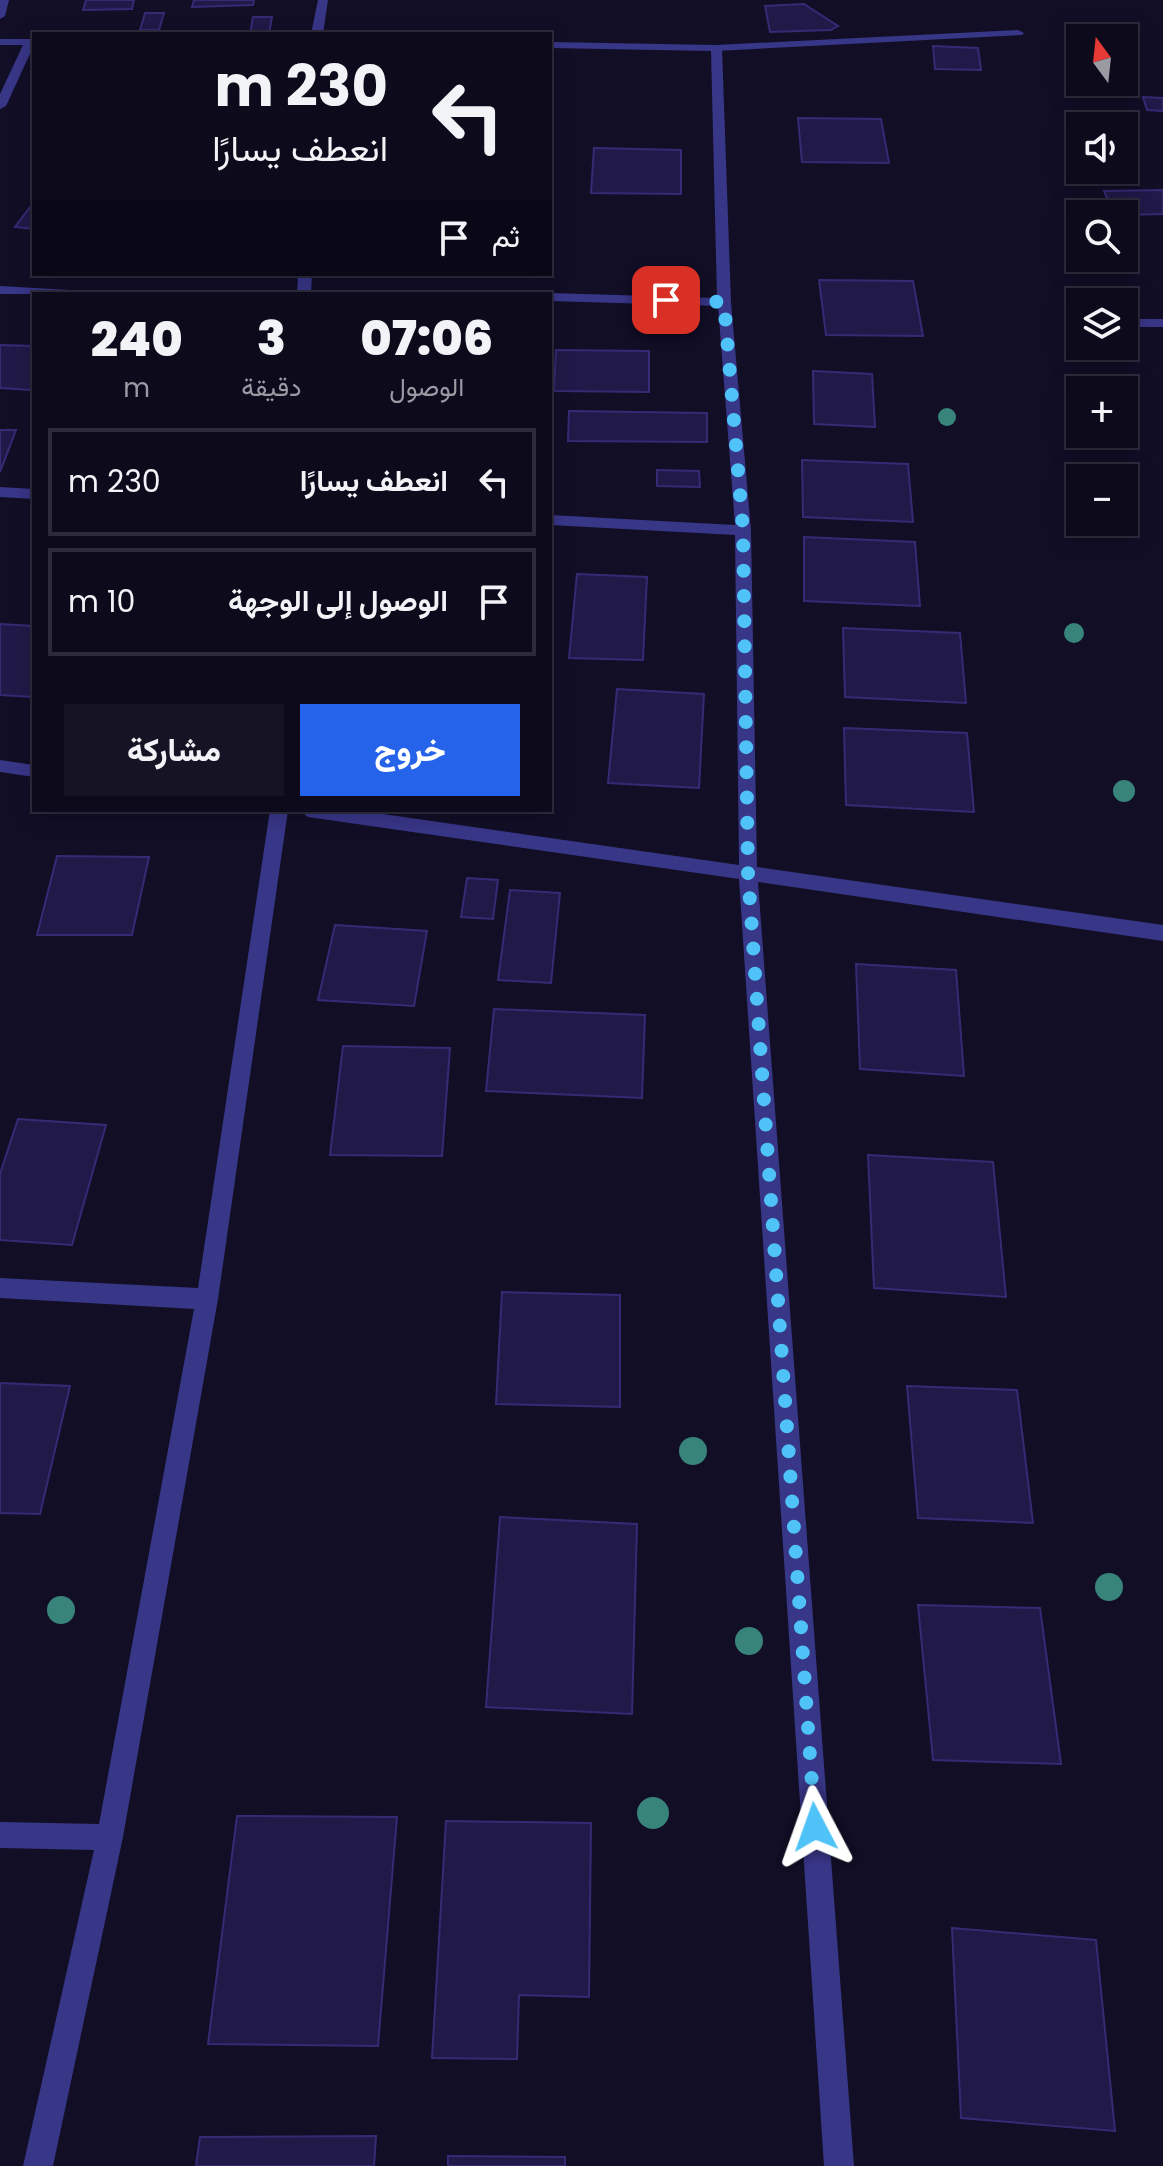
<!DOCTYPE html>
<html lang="ar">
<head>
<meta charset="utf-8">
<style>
	body { margin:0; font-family:Poppins,Vazirmatn,sans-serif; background:#161325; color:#f1f3f6; direction:rtl; height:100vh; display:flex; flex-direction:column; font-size:30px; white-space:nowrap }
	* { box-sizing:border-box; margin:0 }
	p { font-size:26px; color:#9a9aa3 }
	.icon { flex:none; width:44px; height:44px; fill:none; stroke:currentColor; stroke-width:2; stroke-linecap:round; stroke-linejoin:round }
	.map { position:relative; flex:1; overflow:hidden; direction:ltr }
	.sheet { position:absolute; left:32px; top:292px; width:520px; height:520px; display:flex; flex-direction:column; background:#0d0a1c; border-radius:0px; box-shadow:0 4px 20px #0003,0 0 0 2px #2d2b3b; direction:rtl }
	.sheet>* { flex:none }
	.banner { position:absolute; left:32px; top:32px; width:520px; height:244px; border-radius:0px; box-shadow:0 4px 20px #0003,0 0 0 2px #2d2b3b; direction:rtl; background:#0d0a1c; color:#f1f3f6; overflow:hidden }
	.needle { width:52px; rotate:345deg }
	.buttons { position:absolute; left:1066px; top:24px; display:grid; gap:16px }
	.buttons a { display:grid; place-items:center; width:72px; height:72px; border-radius:0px; background:#0d0a1c; box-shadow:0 4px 20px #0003,0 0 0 2px #2d2b3b; font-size:40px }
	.pin { position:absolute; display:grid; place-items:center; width:68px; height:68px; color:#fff; margin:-34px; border-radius:16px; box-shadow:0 4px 12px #0006 }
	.me { position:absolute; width:88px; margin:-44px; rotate:356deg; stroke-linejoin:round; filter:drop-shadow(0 0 6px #0008) }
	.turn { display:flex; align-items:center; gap:28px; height:168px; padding:0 32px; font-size:36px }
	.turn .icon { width:104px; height:104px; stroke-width:2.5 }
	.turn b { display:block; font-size:56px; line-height:68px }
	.then { display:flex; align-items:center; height:76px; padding:0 32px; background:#0003; gap:16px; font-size:30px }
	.eta { display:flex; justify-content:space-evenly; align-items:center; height:136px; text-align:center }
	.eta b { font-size:48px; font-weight:800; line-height:56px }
	.action { display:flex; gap:16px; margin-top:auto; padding:16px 32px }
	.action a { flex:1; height:92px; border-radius:0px; background:#2563eb; color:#fff; font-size:32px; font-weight:800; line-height:92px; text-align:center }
	.action a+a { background:#161325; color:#f1f3f6 }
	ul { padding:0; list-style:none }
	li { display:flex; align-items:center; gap:24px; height:108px; margin:0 16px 12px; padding:0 16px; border:4px solid #2d2b3b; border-radius:0px }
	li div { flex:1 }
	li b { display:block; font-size:30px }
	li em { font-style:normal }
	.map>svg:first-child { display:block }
</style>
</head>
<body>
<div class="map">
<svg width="1163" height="2166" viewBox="0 0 1163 2166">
	<rect width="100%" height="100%" fill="#110e26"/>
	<path fill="#211948" stroke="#372a75" stroke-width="2" d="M 86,0 L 134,0 L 132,9 L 83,10 Z
		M 194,0 L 254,0 L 253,5 L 192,7 Z
		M 804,4 L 838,26 L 831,30 L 770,32 L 765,6 Z
		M 145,13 L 164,13 L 159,30 L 140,30 Z
		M 253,17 L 272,17 L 269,34 L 250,34 Z
		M 933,46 L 978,48 L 981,70 L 935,69 Z
		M 1143,97 L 1163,98 L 1163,111 L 1147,110 Z
		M 798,118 L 881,119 L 889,163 L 802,162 Z
		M 594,148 L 681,150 L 681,194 L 591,193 Z
		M 1163,190 L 1163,214 L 1124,215 L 1114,214 L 1104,191 Z
		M 34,202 L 34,229 L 15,227 Z
		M 819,280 L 913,281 L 923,336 L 826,335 Z
		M 0,345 L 34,346 L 34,382 L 30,390 L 0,388 Z
		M 556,350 L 649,351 L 649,392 L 554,391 Z
		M 813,371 L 872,374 L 875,427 L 814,424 Z
		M 569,411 L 707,413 L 707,442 L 568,441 Z
		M 0,430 L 16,430 L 0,472 Z
		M 802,460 L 908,464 L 913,522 L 803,517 Z
		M 657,470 L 699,471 L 700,487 L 657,486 Z
		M 804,537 L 915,542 L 920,606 L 804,601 Z
		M 577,574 L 647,577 L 643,660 L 569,658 Z
		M 0,624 L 34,626 L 33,697 L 0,695 Z
		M 843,628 L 960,633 L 966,703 L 845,697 Z
		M 617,689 L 704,694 L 699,788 L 608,783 Z
		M 844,728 L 967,733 L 974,812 L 846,805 Z
		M 57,856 L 149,857 L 132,935 L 37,935 Z
		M 467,878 L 498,880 L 493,919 L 461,917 Z
		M 510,890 L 560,893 L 551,983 L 498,980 Z
		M 335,925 L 427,931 L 414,1006 L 318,1000 Z
		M 856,964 L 956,970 L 964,1076 L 860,1069 Z
		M 494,1009 L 645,1015 L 642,1098 L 486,1091 Z
		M 343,1046 L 450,1048 L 442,1156 L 330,1155 Z
		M 18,1119 L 106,1125 L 72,1245 L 0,1240 L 0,1174 Z
		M 868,1155 L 993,1162 L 1006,1297 L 874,1288 Z
		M 502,1292 L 620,1295 L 620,1407 L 496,1404 Z
		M 0,1383 L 70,1386 L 40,1514 L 0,1513 Z
		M 907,1386 L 1017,1390 L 1033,1523 L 918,1518 Z
		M 500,1517 L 637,1524 L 632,1714 L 486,1707 Z
		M 918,1605 L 1040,1608 L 1061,1764 L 933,1760 Z
		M 237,1816 L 397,1817 L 378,2046 L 208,2044 Z
		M 446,1821 L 591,1823 L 589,1997 L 519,1995 L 517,2059 L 432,2058 Z
		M 952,1928 L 1096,1940 L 1115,2131 L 961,2118 Z
		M 376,2136 L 374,2166 L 196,2166 L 200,2137 Z
		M 448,2156 L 565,2157 L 565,2166 L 448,2166 Z"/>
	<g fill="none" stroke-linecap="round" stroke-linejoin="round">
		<path fill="#383687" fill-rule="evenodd" d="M 1018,30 L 1024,33 L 1022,35 L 716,51 L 710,48 L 716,45 Z"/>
		<path fill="#383687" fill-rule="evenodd" d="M 0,0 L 9,0 L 5,16 L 0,19 Z
			M 318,0 L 328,0 L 323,34 L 311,34 Z
			M 0,39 L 34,39 L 34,45 L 6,106 L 0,109 L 0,94 L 23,45 L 0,45 Z
			M 550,42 L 716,45 L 722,48 L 731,302 L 751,530 L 757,867 L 1163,925 L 1163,941 L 758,882 L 854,2166 L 824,2166 L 739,879 L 308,817 L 299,810 L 355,810 L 739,865 L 735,535 L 550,525 L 550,515 L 735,525 L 718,306 L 550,301 L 550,294 L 546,294 L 550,293 L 717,298 L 711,51 L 550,48 Z
			M 298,274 L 312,274 L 311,294 L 297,294 Z
			M 0,286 L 70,290 L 77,294 L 0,294 Z
			M 1124,319 L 1163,319 L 1163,327 L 1124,327 Z
			M 0,487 L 34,489 L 34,499 L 0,497 Z
			M 0,760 L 34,765 L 34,777 L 0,772 Z
			M 270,810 L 288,810 L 218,1299 L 123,1837 L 53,2166 L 23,2166 L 94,1850 L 0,1848 L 0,1822 L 99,1824 L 194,1309 L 0,1298 L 0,1278 L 198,1288 Z"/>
	</g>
	<g fill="#38847b">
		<circle cx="947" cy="417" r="9"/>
		<circle cx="1074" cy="633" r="10"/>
		<circle cx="1124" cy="791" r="11"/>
		<circle cx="693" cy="1451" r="14"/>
		<circle cx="1109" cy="1587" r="14"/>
		<circle cx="61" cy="1610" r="14"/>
		<circle cx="749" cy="1641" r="14"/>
		<circle cx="653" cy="1813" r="16"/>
	</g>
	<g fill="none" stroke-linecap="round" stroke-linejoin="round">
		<path stroke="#4fc3f7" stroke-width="14" stroke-dasharray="0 25.2" d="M 666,300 L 724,302 L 743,530 L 748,873 L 815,1827"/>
	</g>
</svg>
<div class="buttons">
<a><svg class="needle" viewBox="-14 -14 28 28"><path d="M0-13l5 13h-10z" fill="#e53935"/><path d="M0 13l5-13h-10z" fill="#9a9aa3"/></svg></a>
<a><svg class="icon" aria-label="sound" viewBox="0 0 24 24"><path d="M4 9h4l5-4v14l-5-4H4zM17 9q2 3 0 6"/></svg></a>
<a><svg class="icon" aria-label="search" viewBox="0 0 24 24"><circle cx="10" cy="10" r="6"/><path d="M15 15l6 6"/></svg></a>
<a><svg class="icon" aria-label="layers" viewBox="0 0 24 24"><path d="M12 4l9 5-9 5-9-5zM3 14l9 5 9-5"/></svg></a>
<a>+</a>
<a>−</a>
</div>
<div class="pin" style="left:666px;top:300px;background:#d93025"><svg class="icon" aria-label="arrive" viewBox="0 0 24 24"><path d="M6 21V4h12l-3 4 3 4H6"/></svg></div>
<svg class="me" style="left:815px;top:1827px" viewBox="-20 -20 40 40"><path d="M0-17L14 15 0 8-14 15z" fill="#4fc3f7" stroke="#fff" stroke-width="4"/></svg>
<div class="banner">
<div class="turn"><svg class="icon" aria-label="left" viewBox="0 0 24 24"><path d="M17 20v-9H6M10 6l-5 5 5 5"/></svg><div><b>230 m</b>انعطف يسارًا</div></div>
<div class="then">ثم<svg class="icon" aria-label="arrive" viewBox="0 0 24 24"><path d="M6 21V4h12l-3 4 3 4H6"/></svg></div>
</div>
<section class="sheet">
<div class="eta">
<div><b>07:06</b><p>الوصول</p></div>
<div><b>3</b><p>دقيقة</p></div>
<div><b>240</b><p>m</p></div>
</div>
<ul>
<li><svg class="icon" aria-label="left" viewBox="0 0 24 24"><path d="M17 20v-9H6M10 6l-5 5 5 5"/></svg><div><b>انعطف يسارًا</b></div><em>230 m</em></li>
<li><svg class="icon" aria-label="arrive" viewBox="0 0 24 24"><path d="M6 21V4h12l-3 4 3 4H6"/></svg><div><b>الوصول إلى الوجهة</b></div><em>10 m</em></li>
</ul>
<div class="action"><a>خروج</a><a>مشاركة</a></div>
</section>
</div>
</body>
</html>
